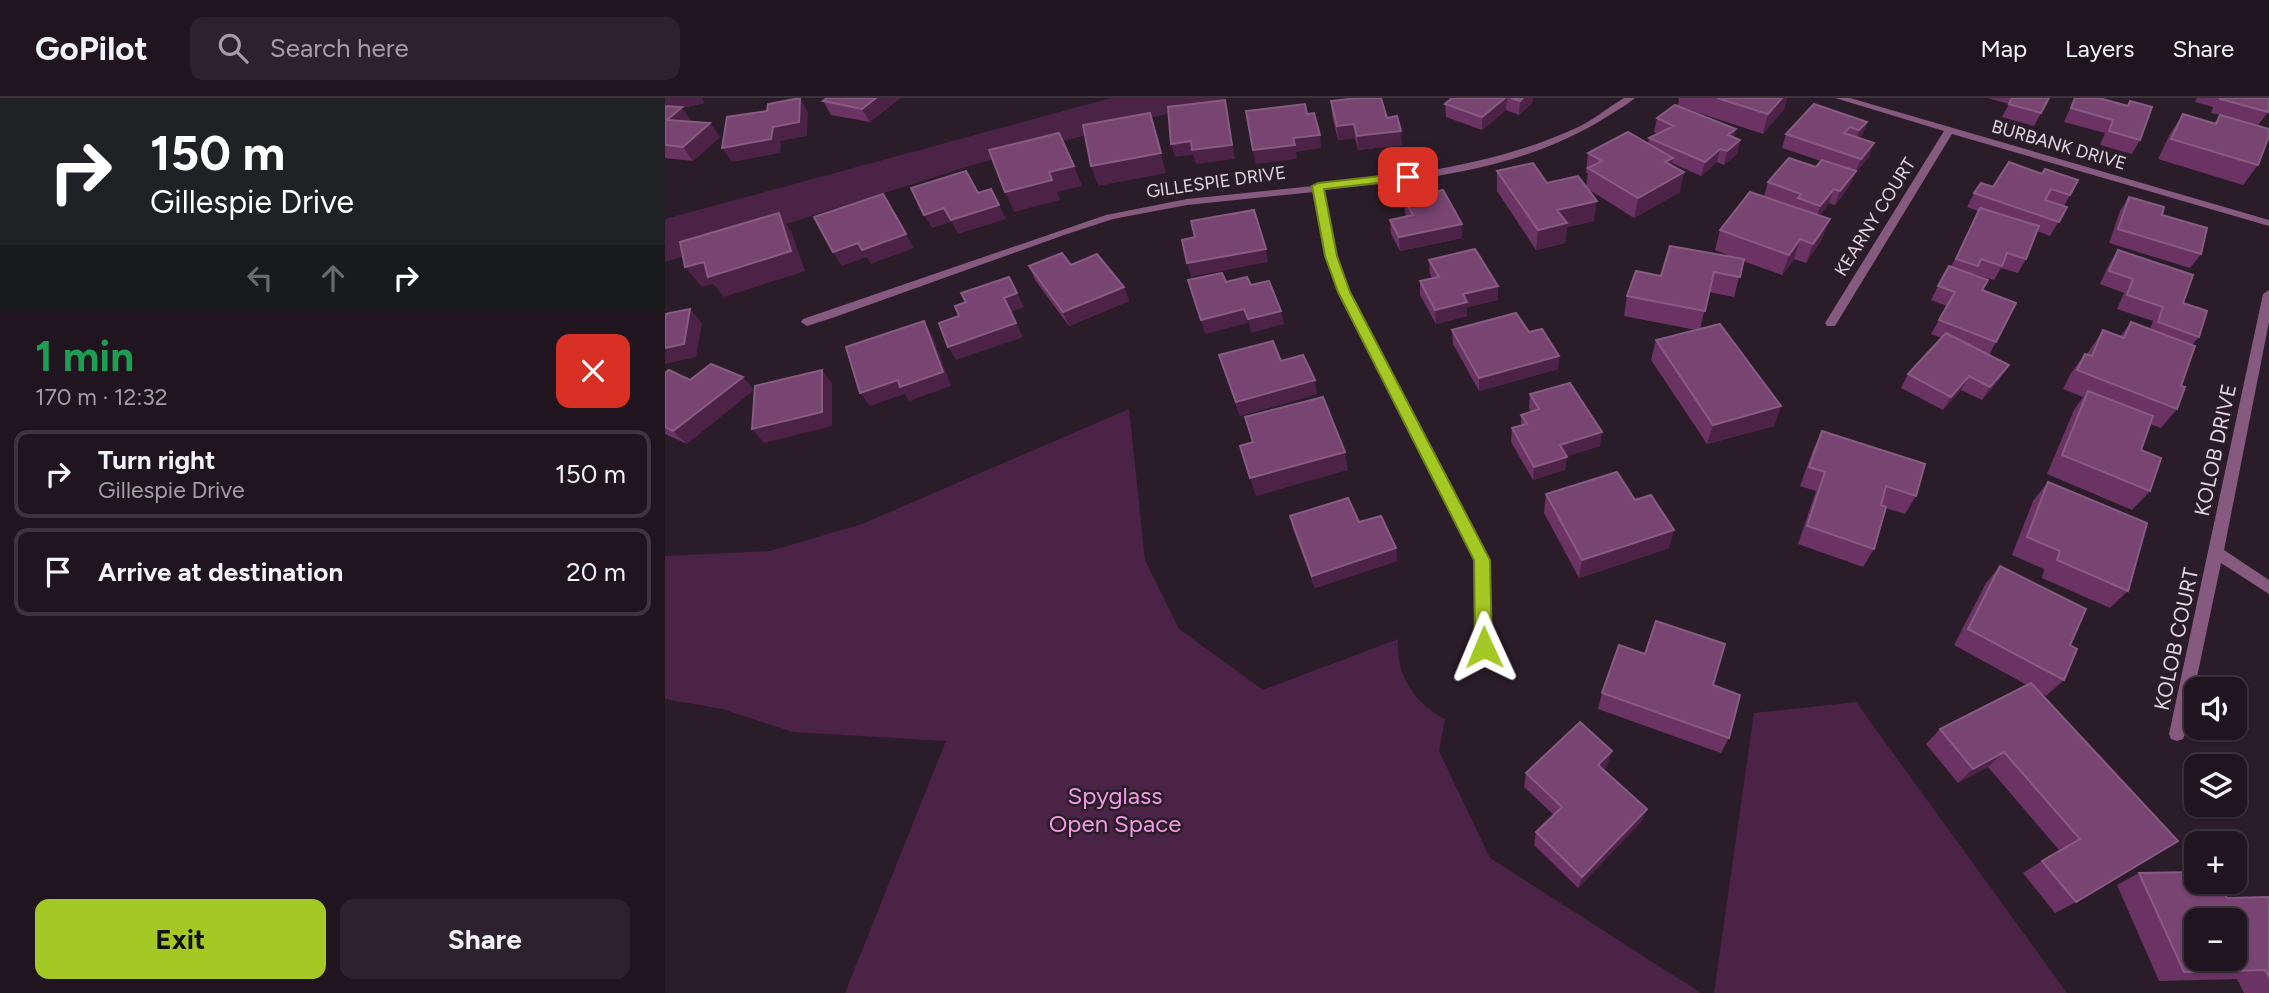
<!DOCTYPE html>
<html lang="en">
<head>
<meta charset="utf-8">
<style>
	body { margin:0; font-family:Figtree,sans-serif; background:#2d222c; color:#f1f3f6; height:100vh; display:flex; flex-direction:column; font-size:26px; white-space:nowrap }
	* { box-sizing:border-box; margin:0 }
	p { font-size:23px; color:#a29fa4 }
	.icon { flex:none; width:38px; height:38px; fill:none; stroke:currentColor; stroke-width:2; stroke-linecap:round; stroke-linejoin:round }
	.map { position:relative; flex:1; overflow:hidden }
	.panel { display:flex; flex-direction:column; background:#20151f; width:665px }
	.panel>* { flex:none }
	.banner { background:#202124; color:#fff; overflow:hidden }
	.controls { position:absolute; left:1519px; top:579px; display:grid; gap:14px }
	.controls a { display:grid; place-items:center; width:63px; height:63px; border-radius:14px; background:#20151f; box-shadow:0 2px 5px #0004,0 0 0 2px #3d343d; font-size:35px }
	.pin { position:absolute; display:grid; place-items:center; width:60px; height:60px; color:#fff; margin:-30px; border-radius:14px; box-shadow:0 4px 10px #0006 }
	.me { position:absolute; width:77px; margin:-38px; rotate:359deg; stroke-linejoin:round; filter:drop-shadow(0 0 5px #0008) }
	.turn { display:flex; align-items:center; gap:24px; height:147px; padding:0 35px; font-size:32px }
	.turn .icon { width:91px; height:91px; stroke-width:2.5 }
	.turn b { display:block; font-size:49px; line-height:60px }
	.lanes { display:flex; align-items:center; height:66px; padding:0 35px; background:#0003; justify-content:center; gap:35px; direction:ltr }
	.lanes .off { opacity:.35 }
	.round { display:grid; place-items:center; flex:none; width:74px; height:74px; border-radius:14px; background:#2d222c }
	.head { display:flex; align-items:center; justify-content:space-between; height:119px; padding:0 35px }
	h1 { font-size:42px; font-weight:700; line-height:52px; color:#1e9e55 }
	.cta { display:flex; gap:14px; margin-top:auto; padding:14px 35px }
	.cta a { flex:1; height:80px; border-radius:14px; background:#a4c824; color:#111; font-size:28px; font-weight:700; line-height:80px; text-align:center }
	.cta a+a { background:#2d222c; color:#f1f3f6 }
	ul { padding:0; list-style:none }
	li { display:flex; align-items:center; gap:21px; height:88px; margin:0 14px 10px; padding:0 21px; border:4px solid #3d343d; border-radius:14px }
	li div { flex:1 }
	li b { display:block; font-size:26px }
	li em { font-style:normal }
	header { display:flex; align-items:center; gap:42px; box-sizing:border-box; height:98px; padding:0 35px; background:#20151f; border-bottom:2px solid #3d343d }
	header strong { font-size:33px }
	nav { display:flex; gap:38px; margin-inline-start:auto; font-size:24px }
	.search { width:490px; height:63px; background:#2d222c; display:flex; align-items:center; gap:18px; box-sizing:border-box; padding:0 24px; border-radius:14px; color:#a29fa4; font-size:26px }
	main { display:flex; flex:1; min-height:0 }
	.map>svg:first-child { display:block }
</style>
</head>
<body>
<header>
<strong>GoPilot</strong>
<div class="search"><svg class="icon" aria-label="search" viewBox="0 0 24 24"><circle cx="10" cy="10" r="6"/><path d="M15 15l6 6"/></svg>Search here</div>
<nav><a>Map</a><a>Layers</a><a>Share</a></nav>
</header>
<main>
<section class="panel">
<div class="banner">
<div class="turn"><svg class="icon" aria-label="right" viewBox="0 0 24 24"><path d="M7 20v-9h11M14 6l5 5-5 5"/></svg><div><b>150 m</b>Gillespie Drive</div></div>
<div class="lanes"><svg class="icon off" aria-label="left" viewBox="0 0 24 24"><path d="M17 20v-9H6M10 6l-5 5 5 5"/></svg><svg class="icon off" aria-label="ahead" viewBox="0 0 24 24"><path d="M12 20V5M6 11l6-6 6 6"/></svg><svg class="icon" aria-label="right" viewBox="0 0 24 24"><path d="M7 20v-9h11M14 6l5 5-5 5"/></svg></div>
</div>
<div class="head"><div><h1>1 min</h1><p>170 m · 12:32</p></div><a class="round" style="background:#d93025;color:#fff"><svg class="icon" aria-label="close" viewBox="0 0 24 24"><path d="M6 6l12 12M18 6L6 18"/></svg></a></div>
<ul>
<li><svg class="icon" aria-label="right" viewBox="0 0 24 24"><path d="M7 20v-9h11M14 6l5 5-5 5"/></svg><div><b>Turn right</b><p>Gillespie Drive</p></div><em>150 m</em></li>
<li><svg class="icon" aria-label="arrive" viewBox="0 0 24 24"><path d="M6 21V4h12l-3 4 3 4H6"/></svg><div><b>Arrive at destination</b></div><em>20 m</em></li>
</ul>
<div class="cta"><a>Exit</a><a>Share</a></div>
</section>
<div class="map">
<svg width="1604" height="895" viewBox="0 0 1604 895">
	<rect width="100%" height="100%" fill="#2b1c29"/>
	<path fill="#4b2346" d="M 446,0 L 562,0 L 311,66 L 0,164 L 0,121 Z
		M 464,311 L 480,462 L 514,531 L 598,592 L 733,541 C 731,577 748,604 780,621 L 774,653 L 825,760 L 1036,895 L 180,895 L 281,643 L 128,634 L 57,611 L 0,601 L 0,458 L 105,453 L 197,426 Z
		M 1191,604 L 1402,895 L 1049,895 L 1089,615 Z"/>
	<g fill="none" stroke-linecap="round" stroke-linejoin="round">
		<path fill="#865a7f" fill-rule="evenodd" d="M 959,0 L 970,0 C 962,7 952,12 943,18 C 859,72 756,82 659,92 L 671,158 L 685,194 L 824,462 L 827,549 L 824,554 L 819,556 L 814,554 L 811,549 L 810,462 L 673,194 L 661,158 L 649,94 L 522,107 L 448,121 L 399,137 L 170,219 L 142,228 L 136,224 L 138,221 L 441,117 L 522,101 L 648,88 L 653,85 L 657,87 C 743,77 829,67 909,31 C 926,24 942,10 959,0 Z
			M 1170,0 L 1185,0 L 1604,122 L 1604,128 L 1287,36 L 1170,228 L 1162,228 L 1160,225 L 1279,33 Z
			M 1604,192 L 1604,224 L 1559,452 L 1604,482 L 1604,496 L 1556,465 L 1520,636 L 1518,641 L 1512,643 L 1506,641 L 1504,636 L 1598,196 Z"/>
	</g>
	<path fill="#6b3264" d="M 0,0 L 37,0 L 39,5 L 17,10 L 26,23 L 25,24 L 55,39 L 28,63 L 0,60 Z
		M 162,0 L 235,0 L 205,24 L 166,17 L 158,3 Z
		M 692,0 L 716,0 L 722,20 L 737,47 L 693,52 L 690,40 L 673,42 L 667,17 L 666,3 Z
		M 787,0 L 868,0 L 867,5 L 854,17 L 841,12 L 817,32 L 781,19 L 780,6 Z
		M 1014,0 L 1122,0 L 1119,11 L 1098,36 L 1013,8 L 1075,42 L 1072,56 L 1059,67 L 1052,64 L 1036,78 L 1007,65 L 1007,68 L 1015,94 L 969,120 L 923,91 L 929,123 L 902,129 L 900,145 L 871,152 L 832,93 L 832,73 L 882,85 L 921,89 L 923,75 L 921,75 L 923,55 L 983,45 L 984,40 L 993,36 L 989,34 L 992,20 L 1013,8 Z
		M 1323,0 L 1384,0 L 1369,28 L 1337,19 L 1344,6 Z
		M 1410,0 L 1434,0 L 1462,7 L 1465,3 L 1475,42 L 1467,56 L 1435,47 L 1440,35 L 1399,24 Z
		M 1532,0 L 1604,0 L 1603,14 L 1593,27 L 1593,67 L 1578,87 L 1493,61 L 1505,36 L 1518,16 L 1549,26 L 1555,17 L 1546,15 L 1548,9 L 1530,4 Z
		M 1202,24 L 1197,37 L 1194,40 L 1204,59 L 1190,75 L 1185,87 L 1170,107 L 1164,105 L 1154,118 L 1157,141 L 1141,165 L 1129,161 L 1117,177 L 1078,163 L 1069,199 L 1044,194 L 1035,231 L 1116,308 L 1109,328 L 1042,346 L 986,262 L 991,242 L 1031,232 L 959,218 L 962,198 L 996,178 L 1070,160 L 1050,152 L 1055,132 L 1130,109 L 1099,98 L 1103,84 L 1151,69 L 1156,63 L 1117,50 L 1121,36 Z
		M 1377,76 L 1413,82 L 1399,108 L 1402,109 L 1385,138 L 1372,133 L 1361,161 L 1353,175 L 1336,170 L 1329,182 L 1309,176 L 1308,177 L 1317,192 L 1331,244 L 1324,257 L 1335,281 L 1317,302 L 1296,292 L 1278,312 L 1236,290 L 1243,276 L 1277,240 L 1266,236 L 1282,208 L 1266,202 L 1273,188 L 1286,169 L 1313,113 L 1302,109 L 1309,95 Z
		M 1464,99 L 1497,117 L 1536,156 L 1525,170 L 1444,145 L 1455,113 Z
		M 739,101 L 797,126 L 797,140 L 735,153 L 726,136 L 725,122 L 742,119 L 740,115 Z
		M 1453,152 L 1518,205 L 1534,239 L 1527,247 L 1516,288 L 1512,311 L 1496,330 L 1485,326 L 1476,352 L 1485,393 L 1467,412 L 1382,376 L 1409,312 L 1418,299 L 1398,291 L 1406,275 L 1420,256 L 1422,256 L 1438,232 L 1455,239 L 1466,224 L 1485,231 L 1488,223 L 1452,211 L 1459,195 L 1435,186 L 1444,166 Z
		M 764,162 L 833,188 L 833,202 L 802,209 L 802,218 L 771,226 L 755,197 L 755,183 L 767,180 L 765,176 Z
		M 406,167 L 459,189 L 464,203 L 404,228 L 370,182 L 364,168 Z
		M 787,232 L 864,234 L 894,258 L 893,271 L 814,293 L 788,246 Z
		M 554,257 L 616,263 L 652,296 L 575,318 Z
		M 0,275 L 22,346 L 0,336 Z
		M 865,296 L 935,348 L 901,358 L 900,372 L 868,382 L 846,344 L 847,330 L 856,328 L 856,317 L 866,314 L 864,310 Z
		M 1157,333 L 1251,398 L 1240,416 L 1220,410 L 1209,451 L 1198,469 L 1133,446 L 1151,393 L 1135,388 L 1148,352 Z
		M 1383,384 L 1463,493 L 1445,510 L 1377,480 L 1379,471 L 1347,457 L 1368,403 Z
		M 881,396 L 970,402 L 1004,450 L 914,480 L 879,415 Z
		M 625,418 L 694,424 L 731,450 L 732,463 L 650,490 L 628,431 Z
		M 1335,468 L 1405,547 L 1399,582 L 1381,598 L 1374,594 L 1513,743 L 1411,804 L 1390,815 L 1358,775 L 1394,752 L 1323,669 L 1293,685 L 1261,646 L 1275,631 L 1362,587 L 1289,547 L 1321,485 Z
		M 1048,587 L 1064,640 L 1056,655 L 933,611 L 937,595 Z
		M 942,668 L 939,671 L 982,711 L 976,724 L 913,790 L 869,747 L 871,734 L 889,717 L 859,689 L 861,675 Z
		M 1474,775 L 1562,800 L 1604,799 L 1604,895 L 1579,895 L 1572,881 L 1494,883 L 1452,787 Z"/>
	<path fill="#4c2247" d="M 0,0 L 37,0 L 39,5 L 17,10 L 26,23 L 12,35 L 2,22 L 0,15 Z
		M 135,0 L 143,14 L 142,38 L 116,43 L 115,55 L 67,64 L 57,50 L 108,29 Z
		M 211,0 L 235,0 L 205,24 L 197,11 Z
		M 840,0 L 842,0 L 841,12 L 817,32 L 817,19 Z
		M 858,0 L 868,0 L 867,5 L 854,17 L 855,3 Z
		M 1117,0 L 1122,0 L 1119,11 L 1098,36 L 1103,16 Z
		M 560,2 L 570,61 L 531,66 L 528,57 L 510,59 L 506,46 Z
		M 485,15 L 501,75 L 433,88 L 426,68 Z
		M 1202,24 L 1197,37 L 1190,46 L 1194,32 Z
		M 45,25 L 55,39 L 28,63 L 18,49 Z
		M 689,26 L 690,40 L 673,42 L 672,28 Z
		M 1071,31 L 1067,45 L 1063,37 Z
		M 736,33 L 737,47 L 693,52 L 692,38 Z
		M 655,37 L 656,50 L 631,54 L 632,61 L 591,66 L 588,52 L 628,40 Z
		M 1075,42 L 1072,56 L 1059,67 L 1062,53 Z
		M 1209,45 L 1204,59 L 1190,75 L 1196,61 Z
		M 1055,51 L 1052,64 L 1036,78 L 1040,64 Z
		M 1008,60 L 1004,80 L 1000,64 Z
		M 409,68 L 417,88 L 392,94 L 395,102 L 349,114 L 340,94 L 384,74 Z
		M 1191,73 L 1185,87 L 1170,107 L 1175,93 Z
		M 1019,74 L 1015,94 L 969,120 L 973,100 Z
		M 1169,91 L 1164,105 L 1151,122 L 1155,108 Z
		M 932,103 L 929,123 L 902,129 L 900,145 L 871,152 L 873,132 L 892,112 Z
		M 334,107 L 341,121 L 293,136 L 286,122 Z
		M 279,110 L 287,124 L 267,130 L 259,117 Z
		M 114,115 L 127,135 L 140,173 L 59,199 L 48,186 L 37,189 L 20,169 Z
		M 1165,121 L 1157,141 L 1141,165 L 1148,146 Z
		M 797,126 L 797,140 L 735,153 L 734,139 Z
		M 241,136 L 249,150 L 206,166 L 202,159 L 177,168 L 168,154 L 193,145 Z
		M 1135,141 L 1129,161 L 1117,177 L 1124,157 Z
		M 601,151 L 603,164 L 526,179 L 522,165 Z
		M 833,188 L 833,202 L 802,209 L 802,218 L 771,226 L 770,212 L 798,196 Z
		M 459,189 L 464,203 L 404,228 L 398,214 Z
		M 352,195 L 359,209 L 346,214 L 339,200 Z
		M 25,211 L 37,225 L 31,259 L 0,266 L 0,250 Z
		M 579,211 L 583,225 L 540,236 L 536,222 Z
		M 616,213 L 619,226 L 586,235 L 583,221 Z
		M 259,223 L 267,237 L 286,288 L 244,303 L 240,296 L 205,308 L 195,295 Z
		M 351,225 L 358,239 L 291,262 L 283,249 Z
		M 894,258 L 893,271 L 814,293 L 814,280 Z
		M 1344,267 L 1335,281 L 1317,302 L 1325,289 Z
		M 157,272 L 167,285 L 167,328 L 99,345 L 87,331 Z
		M 1304,278 L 1296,292 L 1278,312 L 1286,299 Z
		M 78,279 L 89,292 L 22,346 L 8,333 Z
		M 650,282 L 652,296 L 575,318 L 571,304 Z
		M 1116,308 L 1109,328 L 1042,346 L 1048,327 Z
		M 937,334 L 935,348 L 893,361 L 895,347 Z
		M 680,354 L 683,372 L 591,398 L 585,380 Z
		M 902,359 L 900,372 L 868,382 L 869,369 Z
		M 1009,432 L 1004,450 L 914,480 L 917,462 Z
		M 731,450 L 732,463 L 650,490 L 647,478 Z
		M 947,653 L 942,668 L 929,681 L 933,667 Z
		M 1339,654 L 1323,669 L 1293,685 L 1308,671 Z
		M 982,711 L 976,724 L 913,790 L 917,779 Z"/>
	<path fill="#784472" stroke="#885b83" stroke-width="2" fill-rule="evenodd" d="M 135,0 L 134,24 L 108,29 L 106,41 L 57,50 L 62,19 L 102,13 L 103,6 Z
		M 162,0 L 211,0 L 197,11 L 158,3 Z
		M 693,0 L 716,0 L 722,20 L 732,18 L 736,33 L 692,38 L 689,26 L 672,28 L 666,3 Z
		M 787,0 L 840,0 L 817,19 L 780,6 Z
		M 846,0 L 858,0 L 855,3 Z
		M 1052,0 L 1117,0 L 1103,16 Z
		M 1347,0 L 1384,0 L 1376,15 L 1344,6 Z
		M 1410,0 L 1434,0 L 1463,8 L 1465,3 L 1487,9 L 1475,42 L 1444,33 L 1448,22 L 1406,10 Z
		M 1555,0 L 1604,0 L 1604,9 L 1603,14 L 1555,1 Z
		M 560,2 L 567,47 L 527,52 L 526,43 L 506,46 L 503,9 Z
		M 640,6 L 642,16 L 649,15 L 655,37 L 628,40 L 630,47 L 588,52 L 581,13 Z
		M 1149,6 L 1202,24 L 1194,32 L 1185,29 L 1179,35 L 1209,45 L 1196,61 L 1121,36 Z
		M 1010,7 L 1071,31 L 1063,37 L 1075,42 L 1062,53 L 1055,51 L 1040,64 L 984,40 L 1009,28 L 992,20 Z
		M 0,8 L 17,9 L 2,22 L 45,25 L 18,49 L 0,47 Z
		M 485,15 L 496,55 L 426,68 L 418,27 Z
		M 1518,16 L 1551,26 L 1555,17 L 1604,31 L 1604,38 L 1593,67 L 1506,41 Z
		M 963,34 L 1008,60 L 1000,64 L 1019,74 L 973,100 L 923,70 L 937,63 L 923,55 Z
		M 394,35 L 409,68 L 384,74 L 387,82 L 340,94 L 324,52 Z
		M 1124,60 L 1151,69 L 1157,62 L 1191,73 L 1175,93 L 1169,91 L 1155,108 L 1133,100 L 1136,96 L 1103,84 Z
		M 1344,64 L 1377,76 L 1380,71 L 1413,82 L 1405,97 L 1386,91 L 1380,102 L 1402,109 L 1394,124 L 1309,95 L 1316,85 L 1328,89 Z
		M 868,65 L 882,85 L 913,78 L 932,103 L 892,112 L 902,125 L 873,132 L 832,73 Z
		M 301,73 L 313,95 L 326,91 L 334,107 L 286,122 L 279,110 L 259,117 L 246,90 Z
		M 778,92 L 797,126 L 734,139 L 725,122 L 748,117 L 739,101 Z
		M 1085,94 L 1165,121 L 1148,146 L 1135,141 L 1124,157 L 1055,132 Z
		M 218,96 L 241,136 L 197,152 L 193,145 L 168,154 L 149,119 Z
		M 1464,99 L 1499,109 L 1497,117 L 1542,130 L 1536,156 L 1453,131 Z
		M 1315,110 L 1374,128 L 1361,161 L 1342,155 L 1337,168 L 1316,161 L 1313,168 L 1291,161 Z
		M 589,112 L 601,151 L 522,165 L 517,142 L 530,139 L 526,123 Z
		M 114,115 L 126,153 L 43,179 L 39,164 L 20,169 L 15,144 Z
		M 1005,148 L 1079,161 L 1075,179 L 1049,174 L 1040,213 L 962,198 L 971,173 L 996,178 Z
		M 810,151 L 833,188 L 798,196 L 802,204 L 770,212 L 755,183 L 774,179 L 764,162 Z
		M 1453,152 L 1528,177 L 1518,205 L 1542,213 L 1534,239 L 1493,224 L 1498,209 L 1462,197 L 1468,181 L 1444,173 Z
		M 397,155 L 406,167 L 432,156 L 459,189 L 398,214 L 364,168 Z
		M 1284,168 L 1323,182 L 1317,192 L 1351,205 L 1331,244 L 1274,222 L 1290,194 L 1273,188 Z
		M 557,175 L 561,184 L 582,179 L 586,187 L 604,183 L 616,213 L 583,221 L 579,211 L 536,222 L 523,182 Z
		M 344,179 L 352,195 L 339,200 L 351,225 L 283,249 L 274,225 L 294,218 L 290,208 L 301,204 L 296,195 Z
		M 25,211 L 19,246 L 0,250 L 0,216 Z
		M 851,215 L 864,234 L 877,231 L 894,258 L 814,280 L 787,232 Z
		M 259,223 L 278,274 L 235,289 L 233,282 L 195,295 L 181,249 Z
		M 1466,224 L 1530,248 L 1516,288 L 1520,289 L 1512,311 L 1412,272 L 1420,256 L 1427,258 L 1438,232 L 1459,240 Z
		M 1055,226 L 1116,308 L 1048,327 L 991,242 Z
		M 1281,235 L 1344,267 L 1325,289 L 1304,278 L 1286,299 L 1243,276 Z
		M 608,243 L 616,263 L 638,257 L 650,282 L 571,304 L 554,257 Z
		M 46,266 L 78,279 L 8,333 L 0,329 L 0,275 L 4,272 L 25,282 Z
		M 157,272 L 157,314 L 87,331 L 90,288 Z
		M 905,285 L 937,334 L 895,347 L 902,359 L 869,369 L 847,330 L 862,326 L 856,317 L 874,311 L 865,296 Z
		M 1423,293 L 1488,318 L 1476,352 L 1496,360 L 1485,393 L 1397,357 Z
		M 658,299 L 680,354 L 585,380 L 575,348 L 588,344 L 580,319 Z
		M 1157,333 L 1260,366 L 1251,398 L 1221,388 L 1216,407 L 1221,409 L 1209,451 L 1142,428 L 1160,374 L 1144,369 Z
		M 952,374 L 970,402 L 986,397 L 1009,432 L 917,462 L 881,396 Z
		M 1383,384 L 1482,425 L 1463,493 L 1392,462 L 1395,453 L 1362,439 Z
		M 683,400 L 694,424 L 716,418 L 731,450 L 647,478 L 625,418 Z
		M 1335,468 L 1421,511 L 1405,547 L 1412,551 L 1399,582 L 1303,531 Z
		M 991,523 L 1060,546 L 1048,587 L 1075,597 L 1064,640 L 937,595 L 954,547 L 980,556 Z
		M 1366,585 L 1513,743 L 1411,804 L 1377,763 L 1415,741 L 1339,654 L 1308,671 L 1275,631 Z
		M 915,624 L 947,653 L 933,667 L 982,711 L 917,779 L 871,734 L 897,709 L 861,675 Z
		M 1531,774 L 1531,784 L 1554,784 L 1562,800 L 1604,799 L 1604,879 L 1600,872 L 1519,874 L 1474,775 ZM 1531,822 L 1570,822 L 1570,861 L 1531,861 Z"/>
	<path fill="#a4c824" stroke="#6b8217" stroke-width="2" d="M 743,75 L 748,79 L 747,81 L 659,91 L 672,158 L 685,194 L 825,462 L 827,549 L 819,557 L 810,549 L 809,462 L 673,194 L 660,158 L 647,88 L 653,85 Z"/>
	<g text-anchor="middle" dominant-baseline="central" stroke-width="5" stroke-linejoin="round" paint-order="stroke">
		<g font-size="18" fill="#e2d8e0" stroke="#2b1c29">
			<text transform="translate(1394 47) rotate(16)">BURBANK DRIVE</text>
			<text transform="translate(551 84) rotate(-8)">GILLESPIE DRIVE</text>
			<text transform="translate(1210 119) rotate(-58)">KEARNY COURT</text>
		</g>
		<g font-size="21" fill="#e2d8e0" stroke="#2b1c29">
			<text transform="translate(1550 352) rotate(-78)">KOLOB DRIVE</text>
			<text transform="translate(1511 541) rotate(-78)">KOLOB COURT</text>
		</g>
		<g font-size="24" fill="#f39ae7" stroke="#2b1c29">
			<text x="450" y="697">Spyglass<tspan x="450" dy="28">Open Space</tspan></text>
		</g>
	</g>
</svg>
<div class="controls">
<a><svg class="icon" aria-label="sound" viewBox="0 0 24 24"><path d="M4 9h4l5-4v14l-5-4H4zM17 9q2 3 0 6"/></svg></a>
<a><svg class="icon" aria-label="layers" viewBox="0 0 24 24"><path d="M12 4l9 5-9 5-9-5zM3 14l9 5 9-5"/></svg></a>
<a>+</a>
<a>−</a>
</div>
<div class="pin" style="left:743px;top:79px;background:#d93025"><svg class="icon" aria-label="arrive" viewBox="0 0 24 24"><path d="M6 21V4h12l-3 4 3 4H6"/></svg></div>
<svg class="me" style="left:819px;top:549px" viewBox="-20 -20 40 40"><path d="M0-17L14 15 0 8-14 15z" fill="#a4c824" stroke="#fff" stroke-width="4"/></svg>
</div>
</main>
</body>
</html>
